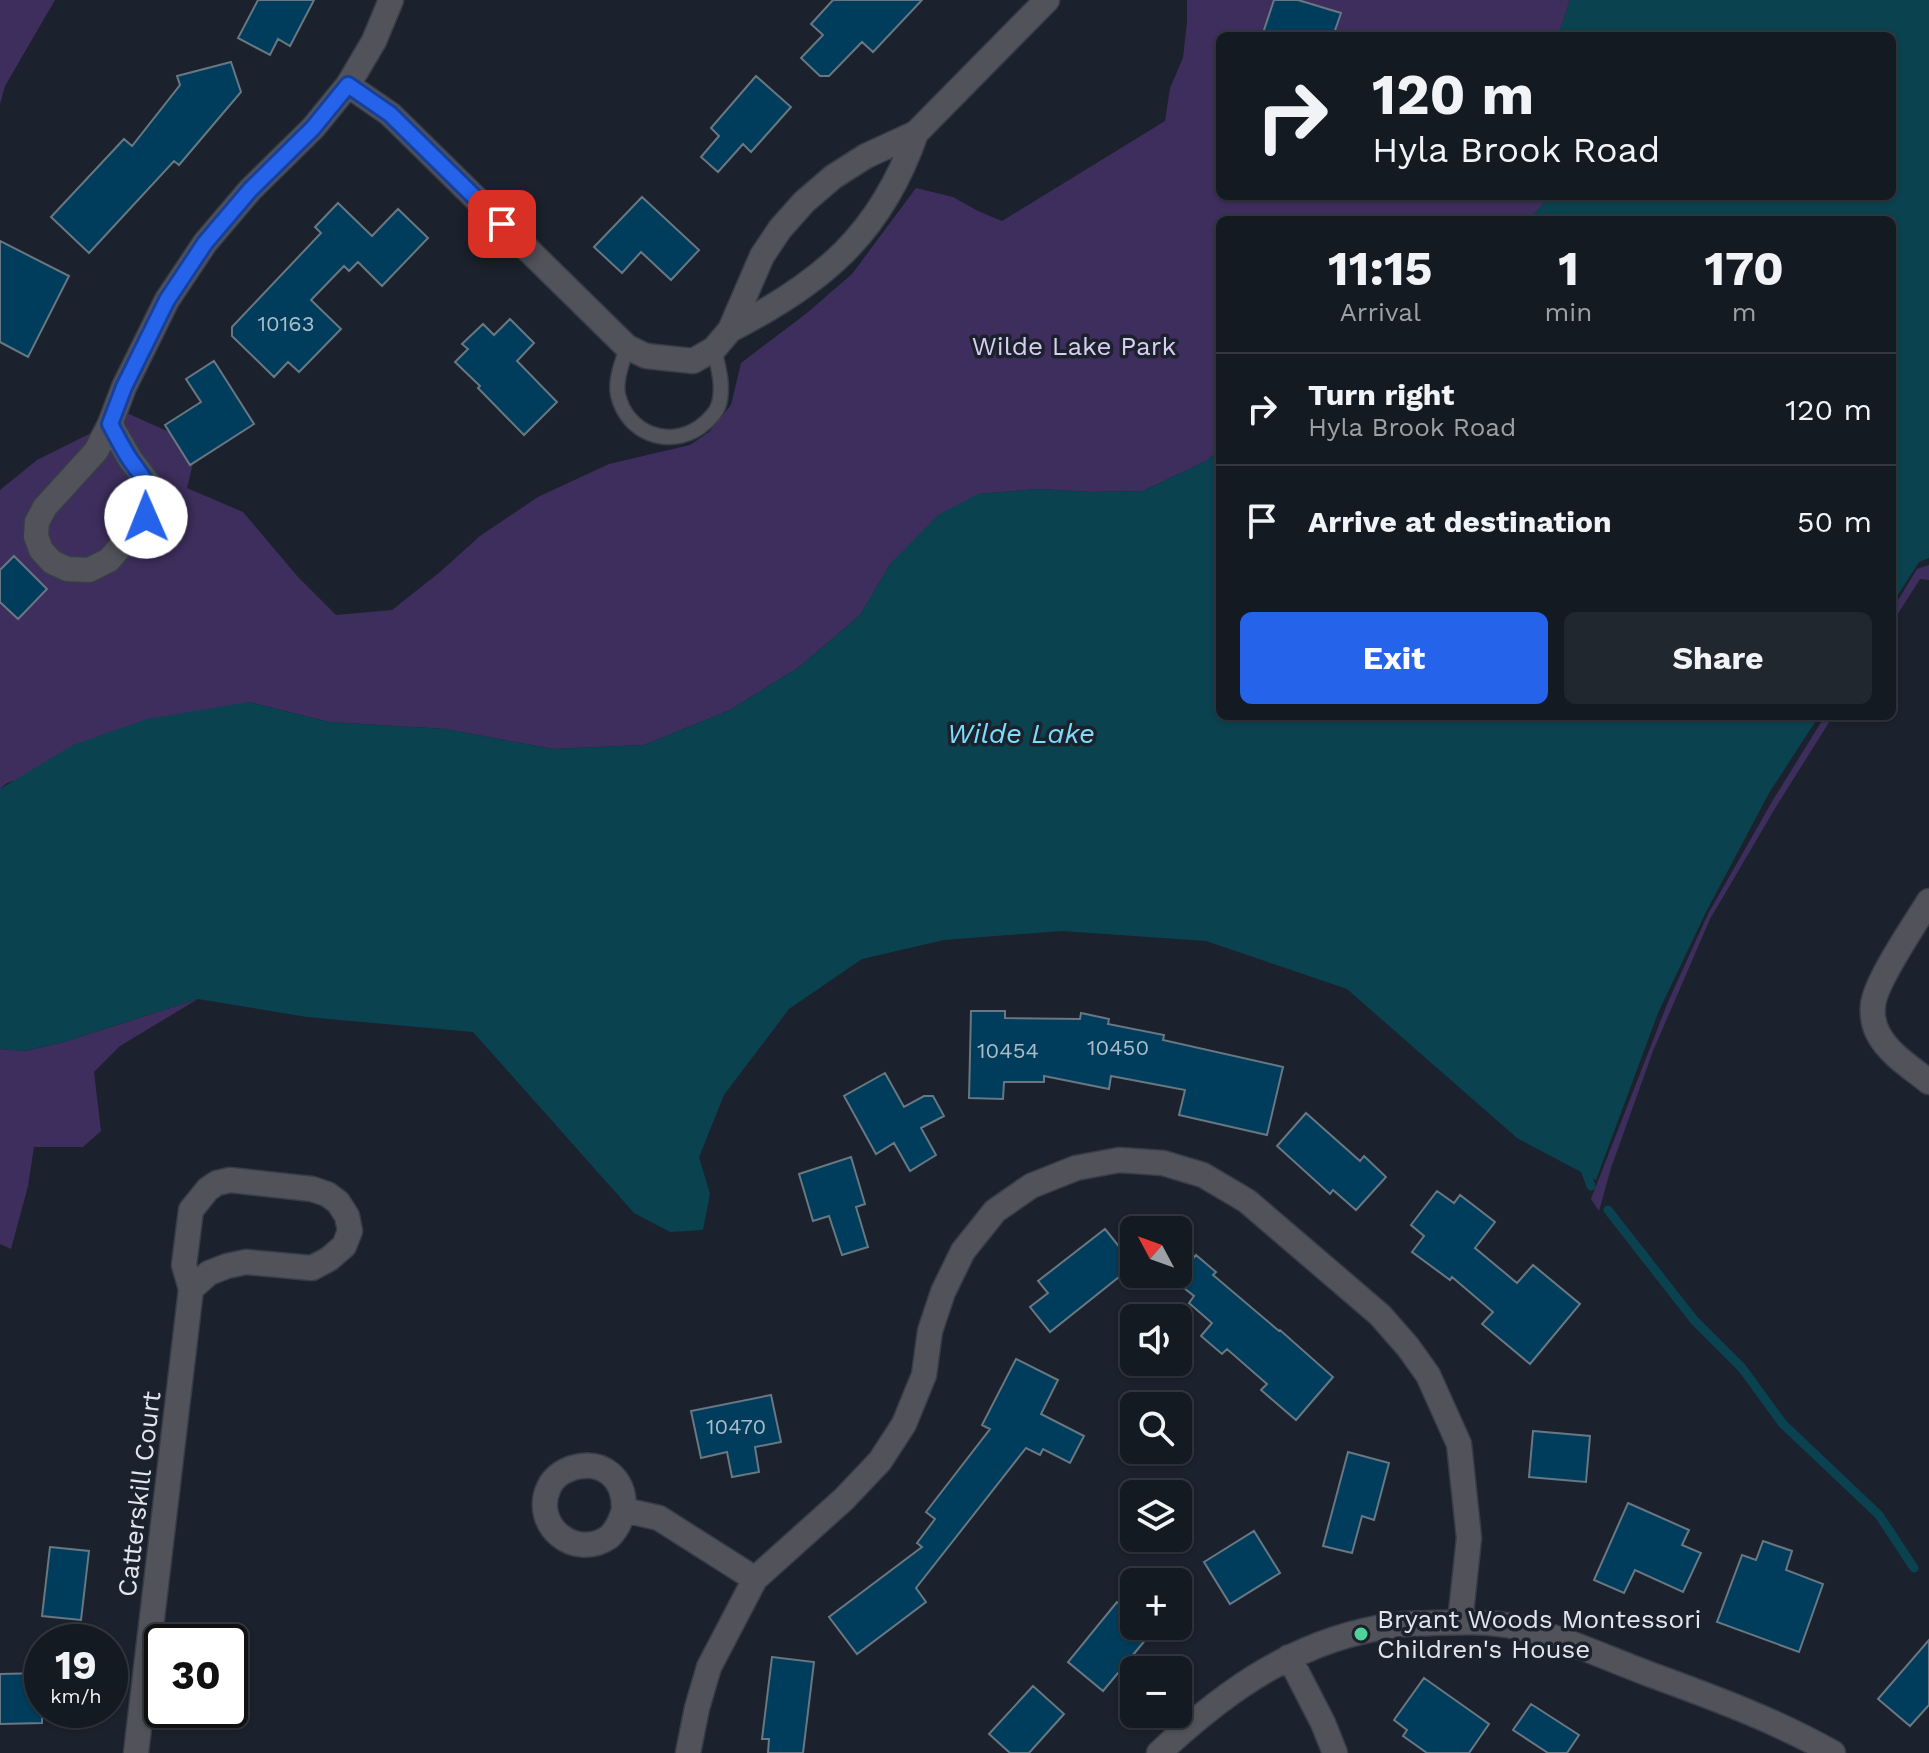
<!DOCTYPE html>
<html lang="en">
<head>
<meta charset="utf-8">
<style>
	body { margin:0; font-family:"Work Sans",sans-serif; background:#21272f; color:#f1f3f6; height:100vh; display:flex; flex-direction:column; font-size:30px; white-space:nowrap }
	* { box-sizing:border-box; margin:0 }
	p { font-size:26px; color:#9da1a5 }
	.icon { flex:none; width:44px; height:44px; fill:none; stroke:currentColor; stroke-width:2; stroke-linecap:round; stroke-linejoin:round }
	.map { position:relative; flex:1; overflow:hidden }
	.drawer { position:absolute; left:1216px; top:216px; width:680px; height:504px; display:flex; flex-direction:column; background:#141a22; border-radius:12px; box-shadow:0 2px 6px #0004,0 0 0 2px #333840 }
	.drawer>* { flex:none }
	.hud { position:absolute; left:1216px; top:32px; width:680px; height:168px; border-radius:12px; box-shadow:0 2px 6px #0004,0 0 0 2px #333840; background:#141a22; color:#f1f3f6; overflow:hidden }
	.needle { width:52px; rotate:311deg }
	.fabs { position:absolute; left:1120px; top:1216px; display:grid; gap:16px }
	.fabs a { display:grid; place-items:center; width:72px; height:72px; border-radius:12px; background:#141a22; box-shadow:0 2px 6px #0004,0 0 0 2px #333840; font-size:40px }
	.speed { position:absolute; left:24px; top:1624px; display:flex; gap:16px; font-size:40px; font-weight:700; text-align:center }
	.speed>* { display:grid; place-content:center; width:104px; height:104px; border-radius:50%; background:#141a22; box-shadow:0 2px 6px #0004,0 0 0 2px #333840; line-height:1 }
	.speed small { font-size:20px; font-weight:400 }
	.speed .limit { border:4px solid #111; border-radius:12px; background:#fff; color:#111 }
	.pin { position:absolute; display:grid; place-items:center; width:68px; height:68px; color:#fff; margin:-34px; border-radius:16px; box-shadow:0 4px 12px #0006 }
	.me { position:absolute; width:88px; margin:-44px; rotate:359deg; stroke-linejoin:round; filter:drop-shadow(0 0 6px #0008) }
	.turn { display:flex; align-items:center; gap:28px; height:168px; padding:0 24px; font-size:36px }
	.turn .icon { width:104px; height:104px; stroke-width:2.5 }
	.turn b { display:block; font-size:56px; line-height:68px }
	.eta { display:flex; justify-content:space-evenly; align-items:center; height:136px; text-align:center }
	.eta b { font-size:48px; font-weight:700; line-height:56px }
	.cta { display:flex; gap:16px; margin-top:auto; padding:16px 24px }
	.cta a { flex:1; height:92px; border-radius:12px; background:#2563eb; color:#fff; font-size:32px; font-weight:700; line-height:92px; text-align:center }
	.cta a+a { background:#21272f; color:#f1f3f6 }
	ul { padding:0; list-style:none }
	li { display:flex; align-items:center; gap:24px; height:112px; padding:0 24px; border-top:2px solid #333840 }
	li div { flex:1 }
	li b { display:block; font-size:30px }
	li em { font-style:normal }
	.map>svg:first-child { display:block }
</style>
</head>
<body>
<div class="map">
<svg width="1929" height="1753" viewBox="0 0 1929 1753">
	<rect width="100%" height="100%" fill="#1b222d"/>
	<path fill="#3e2e5d" d="M 0,0 L 55,0 L 5,86 L 0,104 Z
		M 1187,0 L 1570,0 L 1558,36 L 1220,36 L 1220,196 L 1551,196 L 1528,220 L 1220,220 L 1220,450 L 1206,461 L 1143,491 L 1091,492 L 1038,489 L 978,494 L 891,563 L 860,615 L 798,668 L 728,711 L 644,745 L 553,749 L 445,729 L 329,722 L 249,702 L 7,783 L 0,789 L 0,490 L 37,460 L 129,414 L 176,435 L 193,463 L 187,488 L 243,512 L 298,577 L 336,615 L 392,610 L 440,572 L 480,536 L 538,497 L 609,464 L 690,445 L 709,432 L 731,405 L 741,363 L 807,313 L 852,274 L 916,188 L 953,197 L 978,211 L 1002,221 L 1165,121 L 1170,88 L 1183,58 L 1187,22 Z
		M 1929,565 L 1929,580 L 1920,579 L 1892,623 L 1892,610 L 1917,569 Z
		M 1825,716 L 1833,716 L 1777,805 L 1710,919 L 1653,1051 L 1611,1168 L 1599,1211 L 1591,1199 L 1668,1002 L 1708,914 L 1773,800 Z
		M 198,999 L 120,1046 L 94,1072 L 101,1131 L 83,1147 L 34,1147 L 28,1186 L 11,1249 L 0,1244 L 0,1049 L 25,1051 L 64,1042 Z"/>
	<path fill="#0b4250" d="M 1570,0 L 1929,0 L 1929,558 L 1919,562 L 1892,604 L 1892,220 L 1528,220 L 1551,196 L 1892,196 L 1892,36 L 1558,36 Z
		M 1220,450 L 1220,716 L 1819,716 L 1769,793 L 1706,912 L 1658,1013 L 1596,1180 L 1517,1138 L 1347,989 L 1206,941 L 1062,931 L 944,940 L 862,959 L 789,1009 L 724,1095 L 699,1157 L 710,1194 L 703,1230 L 670,1232 L 634,1213 L 473,1032 L 307,1017 L 198,999 L 64,1042 L 24,1051 L 0,1049 L 0,789 L 73,745 L 147,719 L 249,702 L 329,722 L 445,729 L 553,749 L 644,745 L 728,711 L 798,668 L 860,615 L 891,563 L 938,515 L 978,494 L 1038,489 L 1091,492 L 1143,491 L 1206,461 Z"/>
	<g fill="none" stroke-linecap="round" stroke-linejoin="round">
		<path stroke="#0b4250" stroke-width="9" d="M 1584,1167 L 1591,1186
			M 1608,1210 L 1694,1320 L 1742,1368 L 1783,1424 L 1879,1515 L 1914,1568"/>
	</g>
	<path fill="#003d5c" stroke="#687781" stroke-width="2" d="M 258,0 L 314,0 L 290,46 L 278,39 L 270,55 L 238,38 Z
		M 833,0 L 922,0 L 873,52 L 862,42 L 829,76 L 820,76 L 801,58 L 823,35 L 811,24 Z
		M 1274,0 L 1298,0 L 1341,13 L 1333,36 L 1262,36 Z
		M 231,62 L 241,92 L 179,165 L 174,161 L 89,253 L 51,217 L 124,139 L 132,146 L 180,85 L 177,76 Z
		M 756,76 L 791,107 L 751,152 L 743,144 L 718,172 L 701,157 L 719,136 L 711,128 Z
		M 642,197 L 699,250 L 671,280 L 641,252 L 622,273 L 594,247 Z
		M 338,203 L 372,236 L 398,209 L 428,238 L 382,286 L 358,262 L 349,271 L 344,266 L 311,300 L 341,329 L 299,372 L 288,362 L 274,377 L 232,336 L 232,327 L 321,233 L 315,227 Z
		M 0,241 L 69,276 L 28,357 L 0,342 Z
		M 510,319 L 534,343 L 517,361 L 557,402 L 524,435 L 478,388 L 480,386 L 455,362 L 468,349 L 462,344 L 483,324 L 494,335 Z
		M 214,361 L 254,424 L 190,465 L 165,425 L 201,402 L 186,379 Z
		M 14,556 L 47,589 L 18,619 L 0,602 L 0,570 Z
		M 971,1011 L 1005,1011 L 1005,1018 L 1080,1019 L 1081,1013 L 1109,1019 L 1108,1024 L 1164,1035 L 1163,1040 L 1283,1067 L 1267,1135 L 1179,1115 L 1185,1090 L 1111,1076 L 1109,1089 L 1044,1076 L 1044,1082 L 1004,1082 L 1003,1099 L 969,1098 Z
		M 885,1073 L 904,1107 L 924,1096 L 933,1096 L 944,1116 L 921,1128 L 936,1155 L 910,1171 L 894,1143 L 876,1154 L 844,1096 Z
		M 1306,1113 L 1360,1161 L 1364,1156 L 1386,1177 L 1356,1210 L 1333,1190 L 1330,1194 L 1277,1146 Z
		M 851,1157 L 865,1204 L 856,1207 L 868,1247 L 842,1255 L 829,1216 L 813,1221 L 799,1174 Z
		M 1437,1191 L 1454,1203 L 1460,1195 L 1495,1222 L 1475,1248 L 1517,1283 L 1533,1265 L 1580,1304 L 1530,1364 L 1482,1324 L 1493,1312 L 1452,1277 L 1450,1280 L 1412,1252 L 1424,1236 L 1411,1225 Z
		M 1105,1229 L 1134,1265 L 1050,1332 L 1030,1307 L 1048,1293 L 1038,1281 Z
		M 1196,1255 L 1216,1272 L 1213,1275 L 1279,1331 L 1280,1330 L 1333,1377 L 1296,1420 L 1261,1390 L 1267,1384 L 1227,1349 L 1222,1354 L 1201,1336 L 1212,1323 L 1189,1303 L 1194,1296 L 1174,1280 Z
		M 1016,1359 L 1058,1380 L 1041,1414 L 1084,1436 L 1070,1463 L 1043,1449 L 1040,1455 L 1026,1448 L 916,1588 L 926,1602 L 857,1654 L 829,1617 L 922,1547 L 917,1543 L 935,1519 L 926,1512 L 990,1429 L 982,1425 Z
		M 771,1395 L 781,1442 L 755,1447 L 759,1472 L 732,1477 L 727,1452 L 701,1458 L 691,1411 Z
		M 1533,1431 L 1590,1436 L 1586,1482 L 1529,1477 Z
		M 1348,1452 L 1389,1463 L 1374,1520 L 1362,1516 L 1352,1553 L 1323,1546 Z
		M 1628,1503 L 1689,1530 L 1682,1545 L 1701,1553 L 1683,1592 L 1635,1570 L 1624,1593 L 1594,1580 Z
		M 1254,1531 L 1280,1573 L 1230,1604 L 1204,1562 Z
		M 1763,1541 L 1792,1551 L 1786,1570 L 1823,1584 L 1799,1652 L 1717,1622 L 1742,1555 L 1756,1560 Z
		M 50,1547 L 89,1551 L 81,1620 L 42,1616 Z
		M 1117,1602 L 1134,1617 L 1134,1626 L 1145,1626 L 1152,1632 L 1103,1691 L 1068,1662 Z
		M 1929,1640 L 1929,1705 L 1910,1726 L 1878,1699 Z
		M 772,1657 L 814,1662 L 803,1753 L 768,1753 L 769,1739 L 762,1739 Z
		M 42,1673 L 42,1723 L 0,1724 L 0,1674 Z
		M 1424,1678 L 1489,1724 L 1469,1753 L 1427,1753 L 1403,1736 L 1407,1730 L 1394,1720 Z
		M 1033,1686 L 1064,1714 L 1029,1753 L 1010,1753 L 989,1734 Z
		M 1531,1704 L 1579,1735 L 1567,1753 L 1548,1753 L 1513,1730 Z"/>
	<g fill="none" stroke-linecap="round" stroke-linejoin="round">
		<defs>
			<path id="service" d="M 627,347 C 623,362 615,378 618,395 C 627,433 668,449 700,427 C 708,421 716,414 719,404 C 724,385 718,367 714,349"/>
			<path id="minor" d="M 348,85 L 390,114 L 627,347 L 646,356 L 693,361 L 714,349 L 730,330 L 762,256 L 780,229 L 804,202 L 833,177 L 866,156 L 916,133 L 1047,0
				M 730,330 C 822,283 881,234 916,133
				M 110,424 L 130,459 L 147,481 L 150,503 L 146,517 L 109,560 L 89,570 L 67,569 L 52,562 L 41,550 L 36,536 L 37,522 L 45,507 L 96,451 L 110,424 L 124,387 L 167,300 L 205,243 L 250,190 L 313,128 L 348,85 L 374,41 L 391,0
				M 1929,901 C 1915,924 1875,982 1873,1005 C 1872,1015 1874,1027 1879,1035 C 1890,1055 1912,1068 1929,1082
				M 230,1180 L 312,1189 L 327,1194 L 338,1202 L 347,1216 L 350,1231 L 344,1246 L 329,1259 L 312,1268 L 246,1262 L 227,1266 L 209,1273 L 191,1289 L 184,1265 L 191,1210 L 208,1189 L 217,1183 Z
				M 624,1510 C 621,1520 617,1530 609,1537 C 575,1561 531,1525 549,1487 C 554,1477 561,1472 572,1468 C 603,1459 625,1478 624,1510 L 659,1518 L 755,1579
				M 1289,1657 L 1323,1723 L 1335,1753
				M 136,1753 L 191,1289
				M 688,1753 L 697,1708 L 709,1667 L 755,1579 L 844,1499 L 880,1461 L 904,1424 L 924,1375 L 930,1331 L 943,1292 L 963,1251 L 995,1211 L 1031,1186 L 1076,1168 L 1119,1160 L 1163,1163 L 1203,1175 L 1247,1201 L 1380,1315 L 1408,1347 L 1428,1375 L 1459,1444 L 1469,1538 L 1460,1622
				M 1159,1753 C 1228,1688 1300,1638 1396,1625 C 1408,1623 1420,1624 1432,1623 C 1460,1622 1490,1621 1517,1627 C 1562,1637 1606,1658 1649,1674 C 1712,1697 1775,1720 1833,1753"/>
		</defs>
		<use href="#service" stroke="#373d48" stroke-width="17"/>
		<use href="#minor" stroke="#373d48" stroke-width="27"/>
		<use href="#service" stroke="#52535a" stroke-width="14"/>
		<use href="#minor" stroke="#52535a" stroke-width="24"/>
	</g>
	<g fill="none" stroke-linecap="round" stroke-linejoin="round">
		<defs>
			<path id="route" d="M 146,517 C 155,485 145,482 129,458 C 122,447 116,435 110,424 L 124,387 L 167,300 L 205,243 L 250,190 L 313,128 L 348,85 L 390,114 L 502,224"/>
		</defs>
		<use href="#route" stroke="#184099" stroke-width="20"/>
		<use href="#route" stroke="#2563eb" stroke-width="14"/>
	</g>
	<circle fill="#4ed399" stroke="#1b222d" stroke-width="3" cx="1361" cy="1634" r="8"/>
	<g text-anchor="middle" dominant-baseline="central" stroke-width="7" stroke-linejoin="round" paint-order="stroke">
		<g font-size="22" fill="#a9bcc9">
			<text x="286" y="323">10163</text>
			<text x="1118" y="1047">10450</text>
			<text x="1008" y="1050">10454</text>
			<text x="736" y="1426">10470</text>
		</g>
		<g font-size="26" fill="#d8cef2" stroke="#1b222d">
			<text x="1074" y="346">Wilde Lake Park</text>
		</g>
		<g font-size="26" fill="#e1e6ed" stroke="#1b222d">
			<text transform="translate(139 1494) rotate(-83)">Catterskill Court</text>
		</g>
		<g font-size="26" fill="#e1e6ed" stroke="#1b222d" text-anchor="start">
			<text x="1377" y="1619">Bryant Woods Montessori<tspan x="1377" dy="30">Children's House</tspan></text>
		</g>
		<g font-size="28" font-style="italic" fill="#7addfb" stroke="#1b222d">
			<text x="1021" y="733">Wilde Lake</text>
		</g>
	</g>
</svg>
<div class="fabs">
<a><svg class="needle" viewBox="-14 -14 28 28"><path d="M0-13l5 13h-10z" fill="#e53935"/><path d="M0 13l5-13h-10z" fill="#9da1a5"/></svg></a>
<a><svg class="icon" aria-label="sound" viewBox="0 0 24 24"><path d="M4 9h4l5-4v14l-5-4H4zM17 9q2 3 0 6"/></svg></a>
<a><svg class="icon" aria-label="search" viewBox="0 0 24 24"><circle cx="10" cy="10" r="6"/><path d="M15 15l6 6"/></svg></a>
<a><svg class="icon" aria-label="layers" viewBox="0 0 24 24"><path d="M12 4l9 5-9 5-9-5zM3 14l9 5 9-5"/></svg></a>
<a>+</a>
<a>−</a>
</div>
<div class="speed"><div>19<small>km/h</small></div><div class="limit">30</div></div>
<div class="pin" style="left:502px;top:224px;background:#d93025"><svg class="icon" aria-label="arrive" viewBox="0 0 24 24"><path d="M6 21V4h12l-3 4 3 4H6"/></svg></div>
<svg class="me" style="left:146px;top:517px" viewBox="-20 -20 40 40"><circle r="19" fill="#fff"/><path d="M0-13L10 11 0 6-10 11z" fill="#2563eb"/></svg>
<div class="hud">
<div class="turn"><svg class="icon" aria-label="right" viewBox="0 0 24 24"><path d="M7 20v-9h11M14 6l5 5-5 5"/></svg><div><b>120 m</b>Hyla Brook Road</div></div>
</div>
<section class="drawer">
<div class="eta">
<div><b>11:15</b><p>Arrival</p></div>
<div><b>1</b><p>min</p></div>
<div><b>170</b><p>m</p></div>
</div>
<ul>
<li><svg class="icon" aria-label="right" viewBox="0 0 24 24"><path d="M7 20v-9h11M14 6l5 5-5 5"/></svg><div><b>Turn right</b><p>Hyla Brook Road</p></div><em>120 m</em></li>
<li><svg class="icon" aria-label="arrive" viewBox="0 0 24 24"><path d="M6 21V4h12l-3 4 3 4H6"/></svg><div><b>Arrive at destination</b></div><em>50 m</em></li>
</ul>
<div class="cta"><a>Exit</a><a>Share</a></div>
</section>
</div>
</body>
</html>
